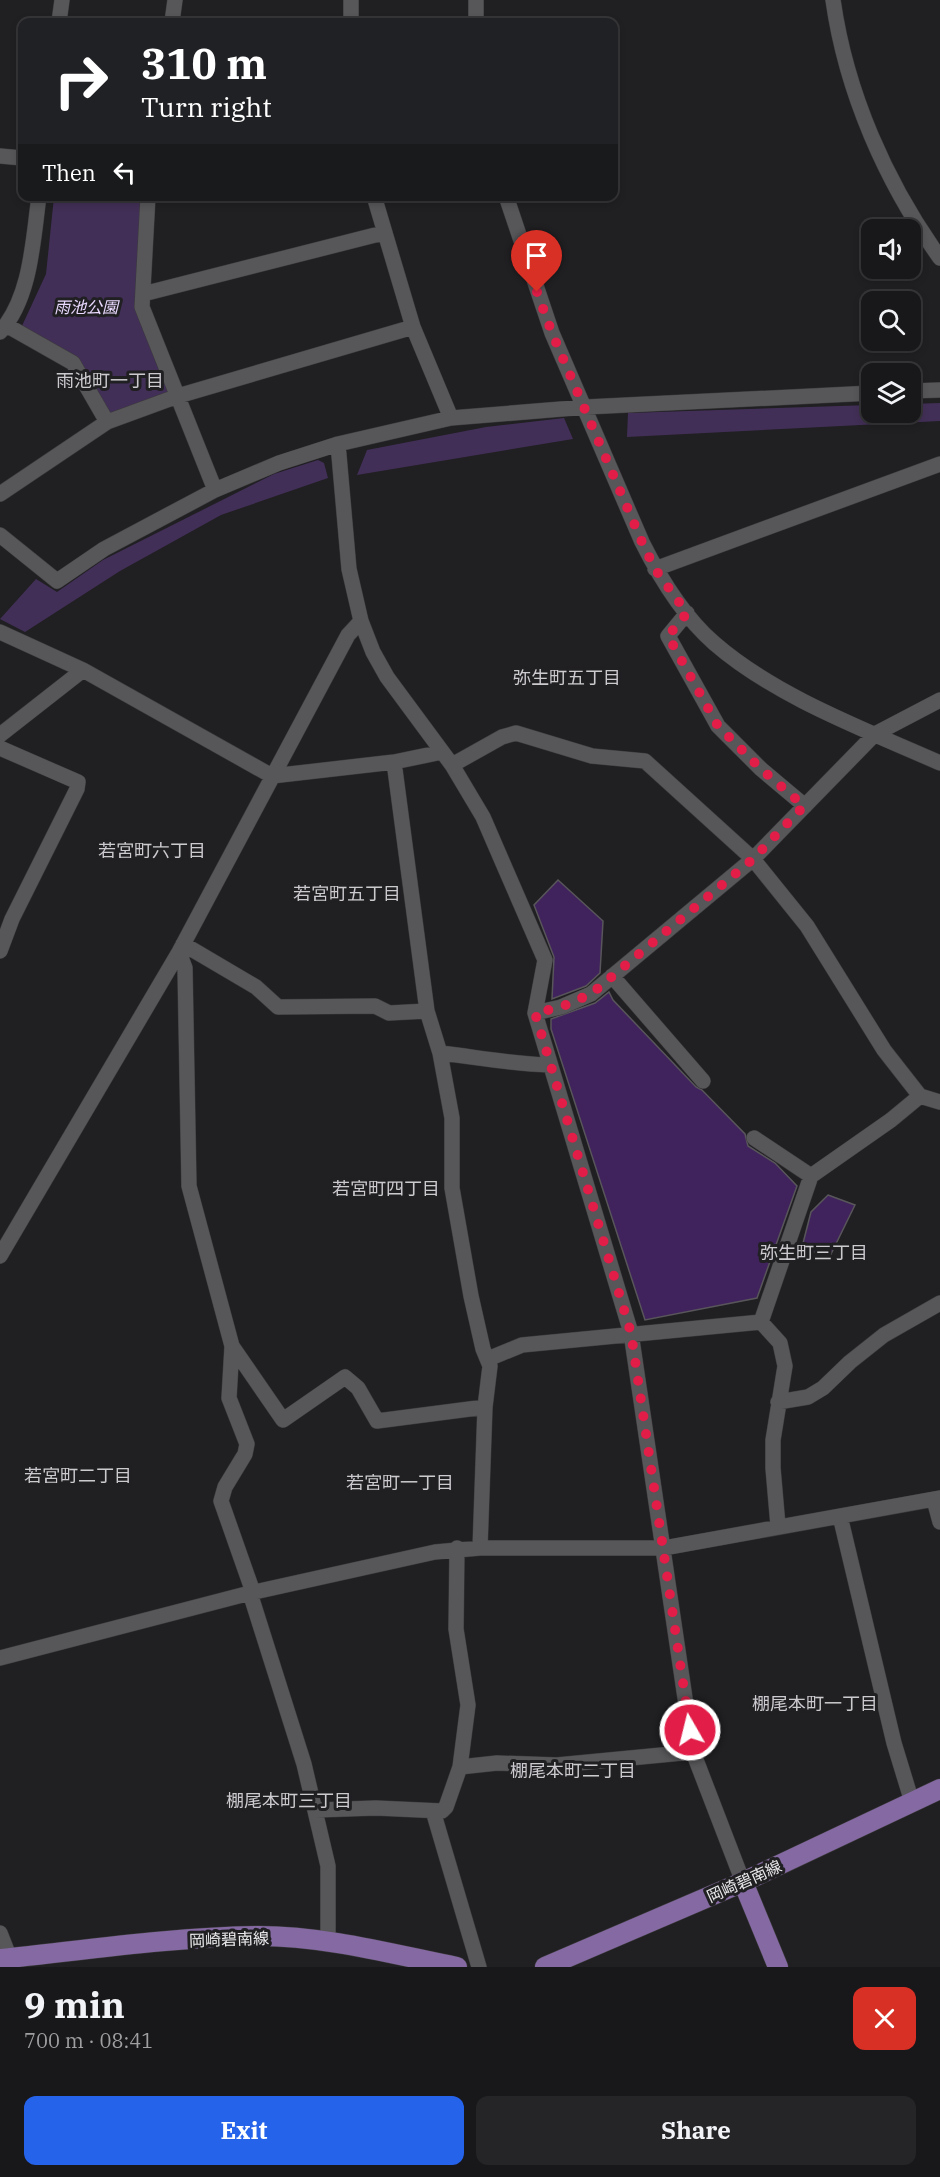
<!DOCTYPE html>
<html lang="en">
<head>
<meta charset="utf-8">
<style>
	body { margin:0; font-family:"IBM Plex Serif","Noto Sans JP",serif; background:#252427; color:#f1f3f6; height:100vh; display:flex; flex-direction:column; font-size:22px; white-space:nowrap }
	* { box-sizing:border-box; margin:0 }
	p { font-size:20px; color:#9f9fa2 }
	.icon { flex:none; width:33px; height:33px; fill:none; stroke:currentColor; stroke-width:2; stroke-linecap:round; stroke-linejoin:round }
	.map { position:relative; height:1967px; overflow:hidden }
	.side { display:flex; flex-direction:column; background:#18171a; flex:1 }
	.side>* { flex:none }
	.guide { position:absolute; left:18px; top:18px; width:600px; height:183px; border-radius:12px; box-shadow:0 3px 9px #0003,0 0 0 2px #363639; background:#202124; color:#fff; overflow:hidden }
	.controls { position:absolute; left:861px; top:219px; display:grid; gap:12px }
	.controls a { display:grid; place-items:center; width:60px; height:60px; border-radius:12px; background:#18171a; box-shadow:0 3px 9px #0003,0 0 0 2px #363639; font-size:30px }
	.pin { position:absolute; display:grid; place-items:center; width:51px; height:51px; color:#fff; margin:-62px -26px; border-radius:50% 50% 50% 0; rotate:-45deg; box-shadow:0 0 6px #0007 }
	.pin .icon { rotate:45deg }
	.me { position:absolute; width:66px; margin:-33px; rotate:352deg; stroke-linejoin:round; filter:drop-shadow(0 0 4px #0008) }
	.turn { display:flex; align-items:center; gap:21px; height:126px; padding:0 24px; font-size:27px }
	.turn .icon { width:78px; height:78px; stroke-width:2.5 }
	.turn b { display:block; font-size:42px; line-height:51px }
	.then { display:flex; align-items:center; height:57px; padding:0 24px; background:#0003; gap:12px; font-size:22px }
	.round { display:grid; place-items:center; flex:none; width:63px; height:63px; border-radius:12px; background:#252427 }
	.summary { display:flex; align-items:center; justify-content:space-between; height:102px; padding:0 24px }
	h1 { font-size:36px; font-weight:700; line-height:45px }
	.primary-button { display:flex; gap:12px; margin-top:auto; padding:12px 24px }
	.primary-button a { flex:1; height:69px; border-radius:12px; background:#2563eb; color:#fff; font-size:24px; font-weight:700; line-height:69px; text-align:center }
	.primary-button a+a { background:#252427; color:#f1f3f6 }
	.map>svg:first-child { display:block }
</style>
</head>
<body>
<div class="map">
<svg width="940" height="1967" viewBox="0 0 940 1967">
	<rect width="100%" height="100%" fill="#201f22"/>
	<path fill="#422f57" d="M 54,197 L 149,197 L 137,307 L 173,393 L 110,416 L 80,361 L 21,328 L 46,274 Z
		M 940,403 L 940,421 L 627,437 L 628,413 L 871,405 L 872,412 L 910,412 L 911,404 Z
		M 564,418 L 573,439 L 357,475 L 367,450 L 486,427 Z
		M 318,460 L 324,463 L 328,478 L 221,515 L 120,571 L 25,632 L 0,619 L 36,579 L 57,592 L 103,560 L 274,474 Z"/>
	<path fill="#40235c" stroke="#58565a" stroke-width="1.5" d="M 558,880 L 603,921 L 600,973 L 586,986 L 552,999 L 554,957 L 534,905 Z
		M 609,992 L 613,1000 L 696,1087 L 702,1090 L 745,1134 L 748,1146 L 775,1163 L 797,1186 L 757,1298 L 645,1320 L 551,1029 L 551,1019 L 595,1003 Z
		M 828,1195 L 855,1205 L 829,1258 L 802,1247 L 811,1212 Z"/>
	<g fill="none" stroke-linecap="round" stroke-linejoin="round">
		<defs>
			<path id="minor" d="M 351,0 L 351,22
				M 476,0 L 476,22
				M 833,0 C 846,92 886,183 940,258
				M 59,22 L 62,0
				M 172,22 L 175,0
				M 0,156 L 22,158
				M 148,196 L 142,307 L 215,490
				M 374,196 L 413,327 L 451,418 L 586,407 L 872,393
				M 506,196 L 552,333 L 642,542 C 660,578 683,616 714,643 C 776,697 866,730 940,763
				M 143,294 L 383,233
				M 6,325 L 73,363 L 107,422
				M 0,332 C 31,298 33,240 39,196
				M 910,391 L 940,390
				M 338,444 L 349,569 L 361,621 L 373,652 L 387,677 L 452,765 L 483,817 L 502,861 L 545,960 L 535,1013 L 631,1333 L 693,1752 L 743,1882
				M 0,494 L 107,422 L 178,396 L 413,327
				M 0,535 L 57,581 L 104,549 L 215,490 L 279,463 L 338,444 L 451,418
				M 655,569 L 940,464
				M 687,613 L 668,636 L 718,726 L 761,769 L 805,806
				M 0,632 L 83,670 L 272,776 L 394,762 L 442,752
				M 0,735 L 83,670
				M 0,748 L 78,782 L 77,789 L 12,919 L 0,951
				M 394,762 L 427,1011 L 440,1053 L 452,1118 L 452,1188 L 471,1296 L 483,1349 L 490,1366 L 485,1407 L 480,1548
				M 452,765 L 502,737 L 516,733 L 592,756 L 645,761 L 753,859 L 807,926 L 884,1050 L 920,1096 L 940,1102
				M 183,944 L 256,987 L 278,1007 L 375,1006 L 389,1013 L 427,1011
				M 179,952 L 185,968 L 189,1186 L 232,1346 L 229,1398 L 247,1444 L 245,1454 L 225,1487 L 221,1501 L 253,1592
				M 612,976 L 703,1081
				M 535,1013 L 561,1007 L 591,994 L 753,859 L 875,734 L 940,700
				M 440,1053 C 476,1057 512,1064 549,1065
				M 754,1138 L 811,1176
				M 0,1256 L 179,952 L 348,635 L 361,621
				M 761,1322 L 811,1176 L 891,1120 L 920,1096
				M 761,1322 L 780,1343 L 785,1366 L 773,1440 L 773,1468 L 778,1526
				M 232,1346 L 283,1420 L 345,1377 L 358,1388 L 377,1421 L 485,1407
				M 488,1359 L 522,1345 L 761,1322
				M 778,1402 L 808,1397 L 823,1388 L 850,1362 L 884,1335 L 940,1303
				M 934,1500 L 940,1522
				M 840,1516 L 894,1743 L 912,1802
				M 250,1593 L 304,1764 L 328,1866 L 328,1942
				M 0,1658 L 250,1593 L 435,1552 L 480,1548 L 664,1548 L 940,1498
				M 460,1767 L 497,1763 L 557,1765 L 693,1752
				M 316,1810 L 376,1808 L 442,1811 L 446,1807 L 460,1767 L 468,1705 L 456,1629 L 457,1548
				M 433,1811 L 479,1967
				M 0,1933 L 13,1966"/>
			<path id="major" d="M 743,1882 L 778,1967
				M 0,1959 C 86,1950 173,1937 259,1936 C 325,1936 392,1954 457,1967
				M 545,1967 L 743,1882 L 940,1789"/>
		</defs>
		<use href="#minor" stroke="#3b3a3c" stroke-width="16"/>
		<use href="#major" stroke="#3b3a3c" stroke-width="21"/>
		<use href="#minor" stroke="#575659" stroke-width="15"/>
		<use href="#major" stroke="#8469a2" stroke-width="20"/>
	</g>
	<g fill="none" stroke-linecap="round" stroke-linejoin="round">
		<path stroke="#e11d48" stroke-width="10" stroke-dasharray="0 18" d="M 537,292 L 552,333 L 642,542 L 655,569 L 687,613 L 668,636 L 718,726 L 761,769 L 804,806 L 753,859 L 591,994 L 561,1007 L 535,1013 L 631,1333 L 690,1730"/>
	</g>
	<g text-anchor="middle" dominant-baseline="central" stroke-width="6" stroke-linejoin="round" paint-order="stroke">
		<g font-size="16" font-style="italic" fill="#e9d9fe" stroke="#201f22">
			<text x="86" y="307">雨池公園</text>
		</g>
		<g font-size="16" fill="#e9e8ea" stroke="#201f22">
			<text transform="translate(744 1881) rotate(-24)">岡崎碧南線</text>
			<text transform="translate(229 1939) rotate(-2)">岡崎碧南線</text>
		</g>
		<g font-size="18" fill="#cccace" stroke="#201f22">
			<text x="110" y="380">雨池町一丁目</text>
			<text x="567" y="677">弥生町五丁目</text>
			<text x="152" y="850">若宮町六丁目</text>
			<text x="347" y="893">若宮町五丁目</text>
			<text x="386" y="1188">若宮町四丁目</text>
			<text x="814" y="1252">弥生町三丁目</text>
			<text x="78" y="1475">若宮町二丁目</text>
			<text x="400" y="1482">若宮町一丁目</text>
			<text x="815" y="1703">棚尾本町一丁目</text>
			<text x="573" y="1770">棚尾本町二丁目</text>
			<text x="289" y="1800">棚尾本町三丁目</text>
		</g>
	</g>
</svg>
<div class="controls">
<a><svg class="icon" aria-label="sound" viewBox="0 0 24 24"><path d="M4 9h4l5-4v14l-5-4H4zM17 9q2 3 0 6"/></svg></a>
<a><svg class="icon" aria-label="search" viewBox="0 0 24 24"><circle cx="10" cy="10" r="6"/><path d="M15 15l6 6"/></svg></a>
<a><svg class="icon" aria-label="layers" viewBox="0 0 24 24"><path d="M12 4l9 5-9 5-9-5zM3 14l9 5 9-5"/></svg></a>
</div>
<div class="pin" style="left:537px;top:292px;background:#d93025"><svg class="icon" aria-label="arrive" viewBox="0 0 24 24"><path d="M6 21V4h12l-3 4 3 4H6"/></svg></div>
<svg class="me" style="left:690px;top:1730px" viewBox="-20 -20 40 40"><circle r="17" fill="#e11d48" stroke="#fff" stroke-width="3"/><path d="M0-11L8 9 0 5-8 9z" fill="#fff"/></svg>
<div class="guide">
<div class="turn"><svg class="icon" aria-label="right" viewBox="0 0 24 24"><path d="M7 20v-9h11M14 6l5 5-5 5"/></svg><div><b>310 m</b>Turn right</div></div>
<div class="then">Then<svg class="icon" aria-label="left" viewBox="0 0 24 24"><path d="M17 20v-9H6M10 6l-5 5 5 5"/></svg></div>
</div>
</div>
<section class="side">
<div class="summary"><div><h1>9 min</h1><p>700 m · 08:41</p></div><a class="round" style="background:#d93025;color:#fff"><svg class="icon" aria-label="close" viewBox="0 0 24 24"><path d="M6 6l12 12M18 6L6 18"/></svg></a></div>
<div class="primary-button"><a>Exit</a><a>Share</a></div>
</section>
</body>
</html>
